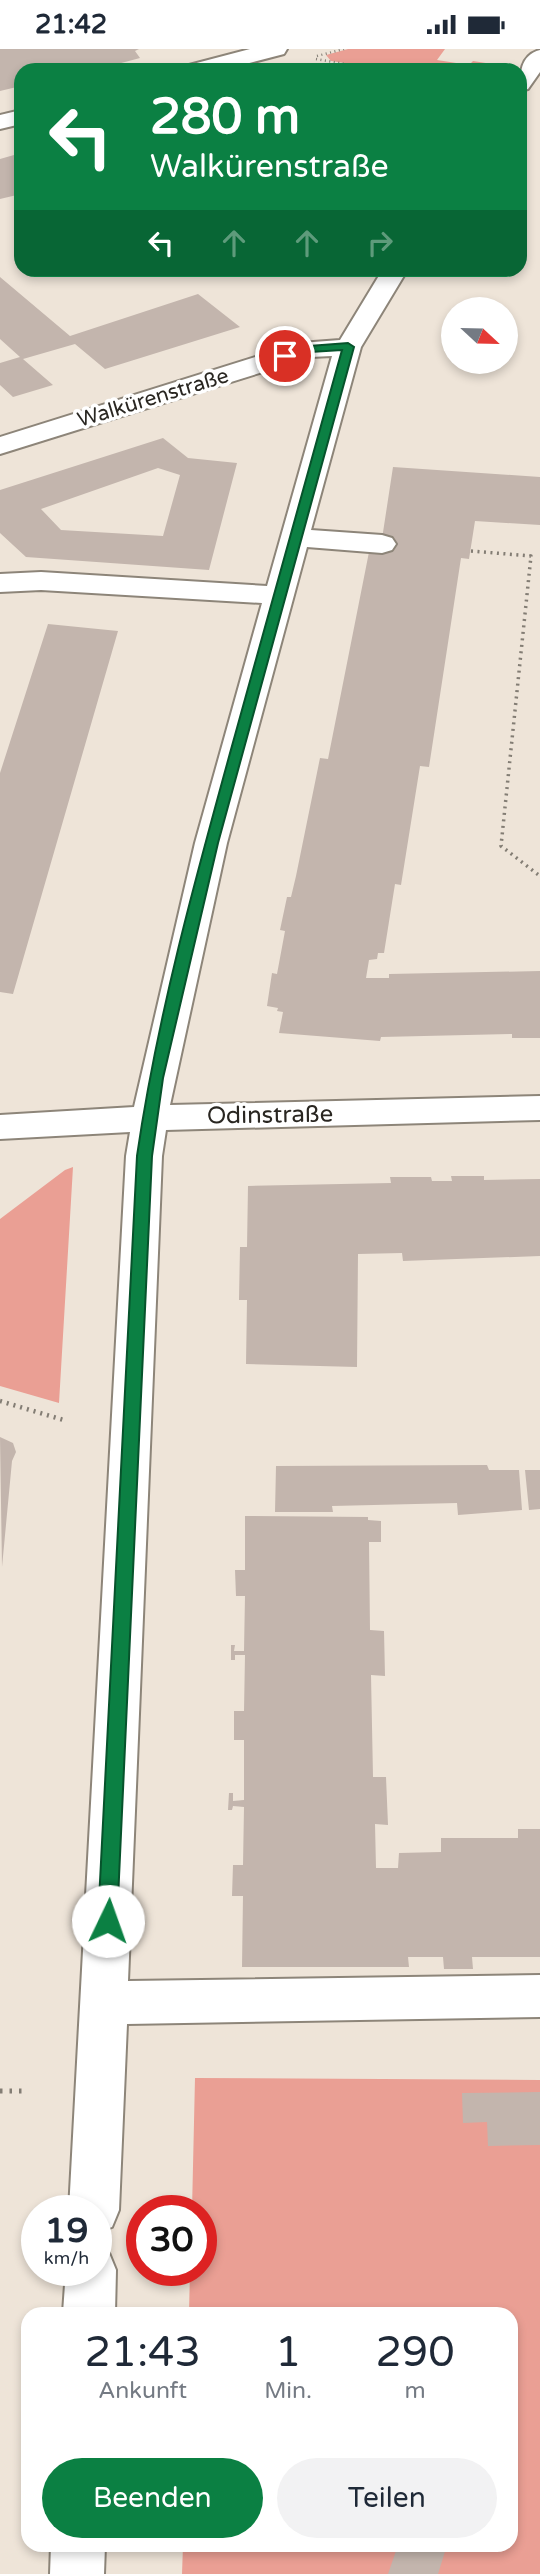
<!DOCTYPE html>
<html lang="de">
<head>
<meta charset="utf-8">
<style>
	body { margin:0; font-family:"Varela Round",sans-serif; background:#f2f2f3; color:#1f2937; height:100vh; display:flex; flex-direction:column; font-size:26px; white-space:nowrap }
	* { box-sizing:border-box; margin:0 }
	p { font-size:23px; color:#747a83 }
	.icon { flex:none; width:38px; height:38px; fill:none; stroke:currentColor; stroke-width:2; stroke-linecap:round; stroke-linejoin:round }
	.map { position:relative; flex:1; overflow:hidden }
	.panel { position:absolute; left:21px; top:2258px; width:497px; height:245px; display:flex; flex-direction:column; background:#fff; border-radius:21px; box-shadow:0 4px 10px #0003 }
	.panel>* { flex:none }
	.hud { position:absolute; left:14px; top:14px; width:513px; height:214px; border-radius:21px; box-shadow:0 4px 10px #0003; background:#0b8043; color:#fff; overflow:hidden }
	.needle { width:46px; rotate:112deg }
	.buttons { position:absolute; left:441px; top:248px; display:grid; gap:14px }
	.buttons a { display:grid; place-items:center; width:77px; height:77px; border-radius:50%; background:#fff; box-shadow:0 4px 10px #0003; font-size:35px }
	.speed { position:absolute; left:21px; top:2146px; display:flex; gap:14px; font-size:35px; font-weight:700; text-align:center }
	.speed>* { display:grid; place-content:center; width:91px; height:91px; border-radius:50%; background:#fff; box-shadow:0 4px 10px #0003; line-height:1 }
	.speed small { font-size:18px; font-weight:400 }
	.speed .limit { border:10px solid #d22; background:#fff; color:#111 }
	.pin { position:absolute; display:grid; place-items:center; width:60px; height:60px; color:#fff; margin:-30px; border:4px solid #fff; border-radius:50%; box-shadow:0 2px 7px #0007 }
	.me { position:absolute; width:77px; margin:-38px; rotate:3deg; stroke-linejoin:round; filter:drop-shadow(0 0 5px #0008) }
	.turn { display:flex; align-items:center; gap:24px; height:147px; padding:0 21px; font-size:32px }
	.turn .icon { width:91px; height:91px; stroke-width:2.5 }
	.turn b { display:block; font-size:49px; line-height:60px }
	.lanes { display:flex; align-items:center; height:66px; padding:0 21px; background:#0003; justify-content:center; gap:35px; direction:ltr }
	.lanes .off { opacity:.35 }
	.eta { display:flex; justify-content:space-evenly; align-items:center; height:119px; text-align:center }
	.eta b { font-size:42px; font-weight:600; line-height:49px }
	.action { display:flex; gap:14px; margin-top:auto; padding:14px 21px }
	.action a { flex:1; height:80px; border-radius:42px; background:#0b8043; color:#fff; font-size:28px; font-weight:600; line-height:80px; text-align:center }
	.action a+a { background:#f2f2f3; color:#1f2937 }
	.status { display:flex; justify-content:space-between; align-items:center; height:49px; padding:0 35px; background:#fff; direction:ltr }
	.status svg { height:19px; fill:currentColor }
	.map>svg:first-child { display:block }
</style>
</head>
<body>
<div class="status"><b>21:42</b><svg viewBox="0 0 49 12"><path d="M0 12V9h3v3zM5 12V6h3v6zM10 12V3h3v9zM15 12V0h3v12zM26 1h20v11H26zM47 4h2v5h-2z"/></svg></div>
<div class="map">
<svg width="540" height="2525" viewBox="0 0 540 2525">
	<rect width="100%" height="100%" fill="#eee4d8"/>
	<path fill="#ea9f94" d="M 348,0 L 445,0 L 437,11 L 469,16 L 473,12 L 492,15 L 487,21 L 392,21 L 331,12 L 326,6 Z
		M 73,1118 L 59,1354 L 0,1337 L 0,1170 L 65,1121 Z
		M 195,2029 L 540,2031 L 540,2525 L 182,2525 L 183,2496 L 511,2496 L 511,2264 L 189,2264 L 190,2221 L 201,2221 L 201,2161 L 192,2161 Z"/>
	<path fill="#c3b5ad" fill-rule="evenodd" d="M 0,0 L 139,0 L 135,2 L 140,9 L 95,21 L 21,21 L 21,37 L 0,42 Z
		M 21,104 L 21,145 L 0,150 L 0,110 Z
		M 0,228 L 70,287 L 198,245 L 240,278 L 105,320 L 75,295 L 23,310 L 53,336 L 13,348 L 0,336 L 0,314 L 20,308 L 0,290 Z
		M 163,389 L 188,409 L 237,414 L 209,521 L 26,508 L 0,484 L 0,441 ZM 158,419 L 180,426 L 163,487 L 61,481 L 41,460 Z
		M 393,418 L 540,428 L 540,476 L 475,472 L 469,510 L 461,509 L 429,718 L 420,717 L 401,836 L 395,835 L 384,904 L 378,904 L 377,910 L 369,911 L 366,929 L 389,929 L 389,925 L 540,922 L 540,989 L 512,989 L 512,985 L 381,988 L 380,992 L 279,984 L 283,963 L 277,962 L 278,959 L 267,957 L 272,924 L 277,925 L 285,882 L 280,881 L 287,848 L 291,848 L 296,827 L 320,709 L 328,710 L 369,503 L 380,503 Z
		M 48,575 L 118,582 L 13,945 L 0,943 L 0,724 Z
		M 451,1127 L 484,1127 L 484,1131 L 540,1130 L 540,1207 L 403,1212 L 402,1204 L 358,1205 L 357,1318 L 246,1315 L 247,1251 L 239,1251 L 240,1198 L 247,1198 L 248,1137 L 391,1134 L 390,1128 L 431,1128 L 432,1132 L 452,1132 Z
		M 0,1388 L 13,1394 L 16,1403 L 12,1412 L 2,1518 Z
		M 487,1416 L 489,1421 L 519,1421 L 522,1461 L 458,1466 L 457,1454 L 332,1457 L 333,1463 L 275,1463 L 276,1417 Z
		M 525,1421 L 540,1421 L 540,1460 L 529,1461 Z
		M 245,1467 L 368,1468 L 368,1471 L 381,1472 L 381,1493 L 369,1493 L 370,1581 L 384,1582 L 385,1627 L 371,1626 L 373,1728 L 386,1728 L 388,1776 L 375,1775 L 376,1819 L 398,1819 L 399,1804 L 441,1803 L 441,1789 L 518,1789 L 518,1780 L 540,1780 L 540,1908 L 472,1908 L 473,1920 L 444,1920 L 443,1908 L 408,1908 L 409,1918 L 242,1918 L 243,1847 L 232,1847 L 233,1816 L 243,1816 L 244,1758 L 233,1757 L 232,1761 L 228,1761 L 229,1744 L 233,1744 L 233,1752 L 244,1751 L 244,1691 L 234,1691 L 234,1662 L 244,1662 L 245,1606 L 235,1606 L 235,1611 L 231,1611 L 231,1596 L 235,1596 L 234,1602 L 244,1602 L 245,1547 L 236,1547 L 235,1521 L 245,1521 Z
		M 540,2043 L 540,2096 L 488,2097 L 487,2073 L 463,2074 L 462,2044 Z
		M 398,2496 L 447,2496 L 438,2525 L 388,2525 Z"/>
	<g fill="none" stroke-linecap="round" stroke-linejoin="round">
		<defs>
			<path id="minor" d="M 250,0 L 287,0 L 284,5 L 223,21 L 186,21 L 189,16 Z
				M 540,1 L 540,23 L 528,40 L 520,42 C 520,25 520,6 540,1 Z
				M 21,61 L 21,75 L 0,80 L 0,66 Z
				M 383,220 L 408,220 L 361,298 L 311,481 L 382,486 L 392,489 L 396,495 L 392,501 L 382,504 L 307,498 L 227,794 L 170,1056 L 540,1047 L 540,1071 L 166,1081 L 162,1107 L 128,1932 L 540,1926 L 540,1968 L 127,1975 L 119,2161 L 112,2178 L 96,2184 L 96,2161 L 69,2161 L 126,1107 L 130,1083 L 0,1090 L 0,1066 L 134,1058 L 195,794 L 262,554 L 41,541 L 0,543 L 0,525 L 41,523 L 267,537 L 332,307 L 311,308 L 0,405 L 0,388 L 300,294 L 340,291 Z
				M 96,2198 L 109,2204 L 116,2221 L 115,2264 L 63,2264 L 66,2221 L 96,2221 Z
				M 51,2496 L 105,2496 L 104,2525 L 50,2525 Z"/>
		</defs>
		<use href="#minor" stroke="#8d8579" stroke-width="4"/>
		<path stroke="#837d74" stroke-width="2.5" stroke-dasharray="1 3.5" stroke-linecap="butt" d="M 317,7 L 344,0
			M 316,10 L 380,21
			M 143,21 L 154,18"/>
		<path stroke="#837d74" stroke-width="3.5" stroke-dasharray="2 4.5" stroke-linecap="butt" d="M 471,502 L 531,507 L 501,797 L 540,827"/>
		<path stroke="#837d74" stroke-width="4.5" stroke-dasharray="2 5" stroke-linecap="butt" d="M 0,1352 L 67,1372"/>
		<path stroke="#837d74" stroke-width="5" stroke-dasharray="2.5 7" stroke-linecap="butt" d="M 0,2042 L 24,2042"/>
		<use href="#minor" fill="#fff" fill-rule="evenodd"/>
	</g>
	<path fill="#0b8043" stroke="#07532c" stroke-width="2" d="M 348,294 L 354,298 L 218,794 L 163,1029 L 152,1107 L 117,1872 L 115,1878 L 108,1880 L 101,1878 L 98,1872 L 137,1107 C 158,962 198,820 237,679 C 272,553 307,427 342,301 L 310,303 L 285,311 L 280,307 L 309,297 Z"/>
	<g text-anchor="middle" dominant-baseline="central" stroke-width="7" stroke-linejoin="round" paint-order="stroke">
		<g font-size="21" fill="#292621" stroke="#fff">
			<text transform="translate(153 349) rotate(-17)">Walkürenstraße</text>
		</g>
		<g font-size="24" fill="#292621" stroke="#fff">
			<text transform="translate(270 1066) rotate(-1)">Odinstraße</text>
		</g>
	</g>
</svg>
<div class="buttons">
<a><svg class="needle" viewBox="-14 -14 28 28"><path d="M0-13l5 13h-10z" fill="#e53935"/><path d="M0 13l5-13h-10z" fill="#747a83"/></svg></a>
</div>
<div class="speed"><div>19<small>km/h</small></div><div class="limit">30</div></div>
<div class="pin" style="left:285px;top:307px;background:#d93025"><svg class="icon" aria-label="arrive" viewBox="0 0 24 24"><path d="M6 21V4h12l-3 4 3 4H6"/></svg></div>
<svg class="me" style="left:108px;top:1872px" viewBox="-20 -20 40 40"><circle r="19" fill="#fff"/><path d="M0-13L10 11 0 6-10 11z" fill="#0b8043"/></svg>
<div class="hud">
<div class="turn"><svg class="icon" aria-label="left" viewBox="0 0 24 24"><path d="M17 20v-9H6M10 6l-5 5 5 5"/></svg><div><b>280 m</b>Walkürenstraße</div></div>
<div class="lanes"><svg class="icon" aria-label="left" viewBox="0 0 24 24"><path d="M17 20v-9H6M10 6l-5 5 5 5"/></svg><svg class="icon off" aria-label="ahead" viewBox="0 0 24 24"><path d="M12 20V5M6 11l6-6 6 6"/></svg><svg class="icon off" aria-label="ahead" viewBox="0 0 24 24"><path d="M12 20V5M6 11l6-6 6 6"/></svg><svg class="icon off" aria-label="right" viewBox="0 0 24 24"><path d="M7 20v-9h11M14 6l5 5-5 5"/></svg></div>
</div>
<section class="panel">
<div class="eta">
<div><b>21:43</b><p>Ankunft</p></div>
<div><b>1</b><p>Min.</p></div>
<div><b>290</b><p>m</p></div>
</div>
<div class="action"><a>Beenden</a><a>Teilen</a></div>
</section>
</div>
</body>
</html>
